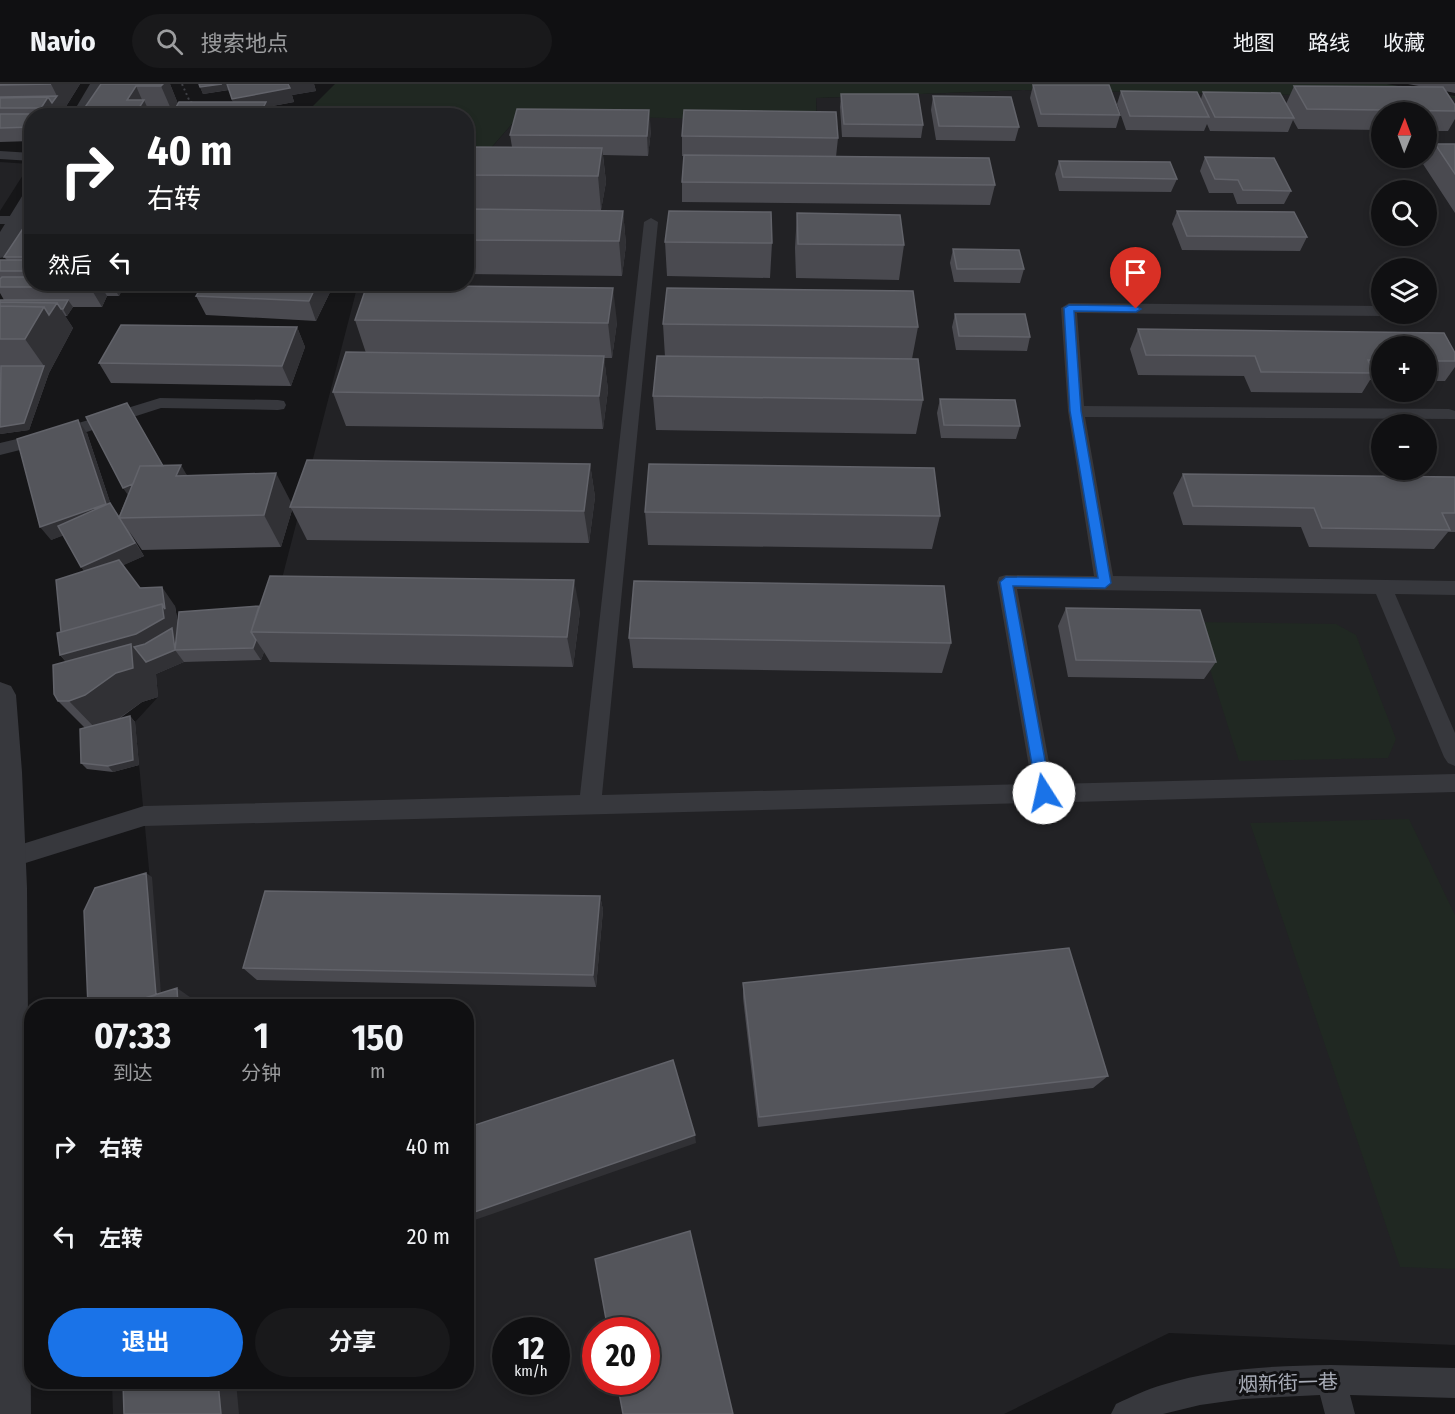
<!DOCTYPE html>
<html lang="zh">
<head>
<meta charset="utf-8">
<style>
	body { margin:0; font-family:"Fira Sans Condensed","Noto Sans SC",sans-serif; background:#19191b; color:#f1f3f6; height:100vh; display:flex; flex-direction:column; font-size:22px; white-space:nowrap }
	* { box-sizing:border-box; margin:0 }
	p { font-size:20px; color:#9c9d9f }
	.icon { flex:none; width:33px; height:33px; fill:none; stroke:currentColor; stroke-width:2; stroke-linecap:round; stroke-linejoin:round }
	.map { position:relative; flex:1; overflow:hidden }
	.panel { position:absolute; left:24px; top:915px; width:450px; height:390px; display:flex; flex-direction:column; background:#101012; border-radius:24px; box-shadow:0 3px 9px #0003,0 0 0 2px #303032 }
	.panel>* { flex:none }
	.guide { position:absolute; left:24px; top:24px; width:450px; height:183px; border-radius:24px; box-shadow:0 3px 9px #0003,0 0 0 2px #303032; background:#202124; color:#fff; overflow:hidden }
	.needle { width:39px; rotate:1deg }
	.controls { position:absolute; left:1371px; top:18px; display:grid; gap:12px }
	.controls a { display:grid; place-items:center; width:66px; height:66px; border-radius:50%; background:#101012; box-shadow:0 3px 9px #0003,0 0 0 2px #303032; font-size:30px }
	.speed { position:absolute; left:492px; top:1233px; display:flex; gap:12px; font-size:30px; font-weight:700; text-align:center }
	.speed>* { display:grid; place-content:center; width:78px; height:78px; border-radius:50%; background:#101012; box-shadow:0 3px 9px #0003,0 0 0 2px #303032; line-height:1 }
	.speed small { font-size:15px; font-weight:400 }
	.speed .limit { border:9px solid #d22; background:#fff; color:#111 }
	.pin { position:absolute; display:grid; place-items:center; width:51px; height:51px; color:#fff; margin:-62px -26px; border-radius:50% 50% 50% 0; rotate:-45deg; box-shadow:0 0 6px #0007 }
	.pin .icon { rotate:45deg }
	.me { position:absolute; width:66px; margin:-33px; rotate:350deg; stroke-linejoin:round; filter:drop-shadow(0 0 4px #0008) }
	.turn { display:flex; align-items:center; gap:21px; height:126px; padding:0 24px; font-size:27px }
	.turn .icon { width:78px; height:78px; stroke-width:2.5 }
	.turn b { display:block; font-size:42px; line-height:51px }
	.then { display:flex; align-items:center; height:57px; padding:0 24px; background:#0003; gap:12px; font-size:22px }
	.eta { display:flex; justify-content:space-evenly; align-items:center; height:102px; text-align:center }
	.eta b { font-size:36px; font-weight:700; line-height:42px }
	.primary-button { display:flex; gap:12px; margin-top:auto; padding:12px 24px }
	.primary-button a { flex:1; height:69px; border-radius:36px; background:#1a73e8; color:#fff; font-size:24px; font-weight:700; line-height:69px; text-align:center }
	.primary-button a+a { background:#19191b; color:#f1f3f6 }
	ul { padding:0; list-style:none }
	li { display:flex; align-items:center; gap:18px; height:90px; padding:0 24px }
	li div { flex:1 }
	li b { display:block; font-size:22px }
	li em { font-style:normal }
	header { display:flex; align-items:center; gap:36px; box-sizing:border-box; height:84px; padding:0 30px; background:#101012; border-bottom:2px solid #303032 }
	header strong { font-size:28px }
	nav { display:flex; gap:33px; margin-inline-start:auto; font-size:21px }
	.search { width:420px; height:54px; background:#19191b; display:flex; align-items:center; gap:15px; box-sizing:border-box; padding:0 21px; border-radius:33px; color:#9c9d9f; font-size:22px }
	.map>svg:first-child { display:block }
</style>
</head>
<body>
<header>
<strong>Navio</strong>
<div class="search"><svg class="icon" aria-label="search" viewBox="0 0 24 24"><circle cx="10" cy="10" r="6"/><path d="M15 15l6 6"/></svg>搜索地点</div>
<nav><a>地图</a><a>路线</a><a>收藏</a></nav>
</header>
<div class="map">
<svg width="1455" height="1330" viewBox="0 0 1455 1330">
	<rect width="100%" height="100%" fill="#161618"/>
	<path fill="#222225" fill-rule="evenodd" d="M 1023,6 L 1455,14 L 1455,1261 L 1169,1249 L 1004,1330 L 113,1330 L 112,1298 L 466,1298 L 466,922 L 162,922 L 135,638 L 158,613 L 156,590 L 184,578 L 261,576 L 358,200 L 466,200 L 467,62 L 490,65 L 520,31 L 817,36 L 816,14 ZM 1382,28 L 1426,28 L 1426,74 L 1382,74 ZM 1382,106 L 1426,106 L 1426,152 L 1382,152 ZM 1382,184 L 1426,184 L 1426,230 L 1382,230 ZM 1382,262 L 1426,262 L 1426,308 L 1382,308 ZM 1382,340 L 1426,340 L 1426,386 L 1382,386 ZM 506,1246 L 556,1246 L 556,1298 L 506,1298 ZM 596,1246 L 646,1246 L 646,1298 L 596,1298 Z
		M 0,78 L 30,80 L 0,127 Z"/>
	<path fill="#202822" d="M 335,0 L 1387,0 L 1455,12 L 1455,14 L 1023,6 L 816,14 L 817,37 L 520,31 L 490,65 L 467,62 L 466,32 L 303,32 Z
		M 1195,538 L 1336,540 L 1356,551 L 1396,655 L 1388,674 L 1239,677 Z
		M 1409,735 L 1455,831 L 1455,1185 L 1400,1183 L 1250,739 Z"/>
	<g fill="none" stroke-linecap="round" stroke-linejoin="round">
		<path stroke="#3e3f44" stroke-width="2" stroke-dasharray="2 3" stroke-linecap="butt" d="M 182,0 L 190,18 L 193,18"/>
		<path fill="#37383d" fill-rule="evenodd" d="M 0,67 L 32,69 L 32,77 L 0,75 Z
			M 0,132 L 18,132 L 25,136 L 18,140 L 0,140 Z
			M 651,134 L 658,138 L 602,711 L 1032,700 L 997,498 L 999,493 L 1006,491 L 1094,492 L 1068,327 L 1061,224 L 1069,219 L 1382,222 L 1382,230 L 1388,230 L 1382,232 L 1077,229 L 1084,322 L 1449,325 L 1455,327 L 1455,335 L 1085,333 L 1113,492 L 1455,497 L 1455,511 L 1395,510 L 1455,649 L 1455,682 L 1448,679 L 1444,673 L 1376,510 L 1017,505 L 1053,700 L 1455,690 L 1455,708 L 144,742 L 0,787 L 0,767 L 144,722 L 580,711 L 644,138 Z
			M 160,314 L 278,316 L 284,317 L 286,321 L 284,325 L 278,326 L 161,324 L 68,354 L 0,371 L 0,359 L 59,345 Z
			M 1331,1281 L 1455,1284 L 1455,1314 L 1350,1311 L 1355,1330 L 1325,1330 L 1320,1311 L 1243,1315 L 1200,1321 L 1163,1330 L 1111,1330 L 1116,1320 C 1131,1313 1147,1305 1162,1301 C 1217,1284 1275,1282 1331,1281 Z"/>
		<path fill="#37383d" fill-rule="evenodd" d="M 90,0 L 110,0 L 91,32 L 71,32 Z
			M 32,108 L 32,133 L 8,172 L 0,174 L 0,148 L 24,109 Z
			M 0,598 L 11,602 L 16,611 L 22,688 L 27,804 L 31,1330 L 0,1330 Z"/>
	</g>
	<path fill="#4a4a50" d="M 0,0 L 80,0 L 60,32 L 32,32 L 32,57 L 0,58 Z
		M 101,0 L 170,0 L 178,20 L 233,18 L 229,6 L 203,10 L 199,0 L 314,0 L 316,7 L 292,11 L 294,18 L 267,23 L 271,31 L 79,32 Z
		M 1408,0 L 1455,0 L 1455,9 L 1445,7 L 1455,21 L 1455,35 L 1448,47 L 1426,47 L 1426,28 L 1382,28 L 1382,46 L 1298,45 L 1293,36 L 1288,48 L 1210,47 L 1207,40 L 1204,47 L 1126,46 L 1117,20 L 1121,7 L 1201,15 L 1203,8 L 1286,20 L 1294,2 L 1424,3 Z
		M 1033,1 L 1120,31 L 1116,44 L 1038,43 L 1030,14 Z
		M 841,10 L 923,41 L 921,54 L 842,53 L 840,23 Z
		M 933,12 L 1019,43 L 1015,57 L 936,56 L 931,26 Z
		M 651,46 L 648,72 L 603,71 L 606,98 L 601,126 L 466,125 L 466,63 L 512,63 L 510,51 Z
		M 682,52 L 838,54 L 836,73 L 995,101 L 990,121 L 682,118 L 682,98 L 684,72 L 682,72 Z
		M 1435,60 L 1455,60 L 1455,129 L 1423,80 Z
		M 1205,73 L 1291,107 L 1284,120 L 1237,120 L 1233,109 L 1209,109 L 1200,87 Z
		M 1059,77 L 1177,95 L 1171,108 L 1059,107 L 1055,90 Z
		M 466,125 L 623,127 L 626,161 L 622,192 L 466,190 Z
		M 1177,127 L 1307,153 L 1300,167 L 1182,166 L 1172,140 Z
		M 797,129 L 904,161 L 899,196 L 796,194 L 795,164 Z
		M 32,131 L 32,200 L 125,200 L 119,212 L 107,212 L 102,223 L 73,223 L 67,232 L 65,232 L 73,244 L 49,289 L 29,346 L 0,350 L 0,216 L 4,216 L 0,209 L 0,176 L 7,176 L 4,173 Z
		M 665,158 L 772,159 L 770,194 L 667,192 Z
		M 953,165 L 1024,185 L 1020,199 L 954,198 L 950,179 Z
		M 203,200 L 334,200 L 316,237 L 206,231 L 196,212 Z
		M 955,230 L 1030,253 L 1027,267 L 956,266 L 952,243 Z
		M 355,236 L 617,238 L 612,274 L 604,274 L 608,306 L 603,345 L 346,342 L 333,308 L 366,269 Z
		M 663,240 L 918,243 L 912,275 L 923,316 L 916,350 L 656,346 L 653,312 L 665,273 Z
		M 297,243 L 305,263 L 291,302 L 111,299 L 99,279 Z
		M 1138,245 L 1444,249 L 1455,269 L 1455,283 L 1445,297 L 1426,297 L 1426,262 L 1382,262 L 1382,296 L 1370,296 L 1362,309 L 1251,308 L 1244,292 L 1138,291 L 1130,265 Z
		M 940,315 L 1020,342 L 1016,355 L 941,354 L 937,329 Z
		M 127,319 L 163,382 L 187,391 L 291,420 L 590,380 L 595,413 L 589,459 L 307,456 L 292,426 L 281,463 L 142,466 L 129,447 L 144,472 L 123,481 L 140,504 L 175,522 L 178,540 L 580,527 L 573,583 L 270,578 L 264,568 L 261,576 L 184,578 L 156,590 L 158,613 L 142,618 L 119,635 L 130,632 L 135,638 L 139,681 L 113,688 L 87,685 L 81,679 L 85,644 L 58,617 L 66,578 L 60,571 L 61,548 L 84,487 L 63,451 L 51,456 L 87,349 L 111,421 L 119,432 L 128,411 Z
		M 1183,390 L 1455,393 L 1455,448 L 1448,448 L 1434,465 L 1309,463 L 1301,443 L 1183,441 L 1173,409 Z
		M 645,428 L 940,432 L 932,465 L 648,461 Z
		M 1066,524 L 1216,578 L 1204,595 L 1068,593 L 1058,542 Z
		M 629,554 L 951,559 L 942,589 L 633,584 Z
		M 600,812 L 603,826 L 596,903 L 257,896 L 243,884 Z
		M 743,899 L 1108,992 L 1093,1004 L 758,1043 L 743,914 Z"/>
	<path fill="#313135" d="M 51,0 L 80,0 L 60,32 L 44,32 L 45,30 L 41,24 L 48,13 L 57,12 Z
		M 141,0 L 170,0 L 181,27 L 174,32 L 161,2 Z
		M 222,0 L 266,0 L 203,10 L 200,3 Z
		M 288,0 L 314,0 L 316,7 L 292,11 L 294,18 L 267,23 L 271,32 L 259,32 L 237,29 L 232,15 Z
		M 136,2 L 143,18 L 144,16 L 151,32 L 134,32 L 127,16 Z
		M 649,26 L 651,46 L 648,72 L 647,52 Z
		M 602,64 L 606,98 L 601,126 L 598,92 Z
		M 623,127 L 626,161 L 622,192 L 619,157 Z
		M 92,200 L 100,200 L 107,212 L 102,223 L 90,203 Z
		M 111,200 L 125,200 L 119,212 Z
		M 317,200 L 334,200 L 316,237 L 309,217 Z
		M 613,204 L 617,238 L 612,274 L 608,239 Z
		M 68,216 L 73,223 L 67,232 L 63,225 Z
		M 57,219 L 73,244 L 49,289 L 25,255 L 44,223 Z
		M 297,243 L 305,263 L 291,302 L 282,282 Z
		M 604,272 L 608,306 L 603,345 L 599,312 Z
		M 44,282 L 49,289 L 29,346 L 0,350 L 0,343 Z
		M 127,319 L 174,400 L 132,417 L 123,404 Z
		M 78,336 L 87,349 L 111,421 L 120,434 L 115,433 L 51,456 L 40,443 Z
		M 590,380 L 595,413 L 589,459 L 584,427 Z
		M 181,381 L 200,414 L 176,392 Z
		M 276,389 L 293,422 L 290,423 L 292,426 L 281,463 L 264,431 Z
		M 119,434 L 144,472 L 91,496 L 81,483 Z
		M 574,496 L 580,527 L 573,583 L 567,553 Z
		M 162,503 L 175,522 L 182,566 L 175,566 L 184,578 L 156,590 L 158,613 L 142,618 L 112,639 L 97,646 L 69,617 L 80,593 L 60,571 L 162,520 Z
		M 256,556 L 264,568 L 261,576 L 253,564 Z
		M 130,632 L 135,638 L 139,681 L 113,688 L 108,682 Z
		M 146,789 L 152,793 L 162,922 L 156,922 Z
		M 600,812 L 603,826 L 596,903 L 593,891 Z
		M 177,904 L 197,918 L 198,922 L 178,922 Z
		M 695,1051 L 696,1059 L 466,1139 L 466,1131 Z
		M 218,1298 L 236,1298 L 239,1330 L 221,1330 Z"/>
	<path fill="#54555b" stroke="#62636a" stroke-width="1.5" d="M 0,0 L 51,0 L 0,1 Z
		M 101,0 L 163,0 L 161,2 L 136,2 L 127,16 L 144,16 L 134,32 L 79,32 Z
		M 199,0 L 222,0 L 200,3 Z
		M 227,0 L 288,0 L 290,4 L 232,15 Z
		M 1033,1 L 1109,1 L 1120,31 L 1041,30 Z
		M 1294,2 L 1443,3 L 1455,21 L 1455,27 L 1307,25 Z
		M 1121,7 L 1197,8 L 1209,33 L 1130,32 Z
		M 1203,8 L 1280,9 L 1294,34 L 1215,33 Z
		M 841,10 L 918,10 L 923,41 L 844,40 Z
		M 57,12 L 52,19 L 48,13 L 0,14 L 0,13 Z
		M 933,12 L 1011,13 L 1019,43 L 939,42 Z
		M 48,13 L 41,24 L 0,24 L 0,14 Z
		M 179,18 L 266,18 L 259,32 L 171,32 Z
		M 517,25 L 649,26 L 647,52 L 510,51 Z
		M 684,26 L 836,28 L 838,54 L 682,52 Z
		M 0,30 L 45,30 L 44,32 L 32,32 L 32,43 L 0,44 Z
		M 1435,60 L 1455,60 L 1455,90 Z
		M 466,63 L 602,64 L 598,92 L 466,91 Z
		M 684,71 L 989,74 L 995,101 L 682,98 Z
		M 1205,73 L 1274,74 L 1291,107 L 1243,106 L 1238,96 L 1215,95 Z
		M 1059,77 L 1170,78 L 1177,95 L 1063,93 Z
		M 466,125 L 623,127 L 619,157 L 466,156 Z
		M 669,127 L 771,128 L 772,159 L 665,158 Z
		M 1177,127 L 1294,128 L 1307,153 L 1187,152 Z
		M 797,129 L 900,131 L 904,161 L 798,160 Z
		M 32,131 L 32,173 L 4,173 Z
		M 953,165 L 1019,166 L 1024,185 L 957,185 Z
		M 0,176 L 32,176 L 32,187 L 0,187 Z
		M 2,193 L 32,193 L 32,200 L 92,200 L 90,203 L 0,203 L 0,195 Z
		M 203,200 L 317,200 L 309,217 L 196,212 Z
		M 367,201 L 613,204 L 608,239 L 355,236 Z
		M 667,204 L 913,207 L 918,243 L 663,240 Z
		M 0,216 L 68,216 L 63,225 L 61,225 L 57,219 L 0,218 Z
		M 0,218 L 57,219 L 49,231 L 44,223 L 0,222 Z
		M 0,222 L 44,223 L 25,255 L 0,255 Z
		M 955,230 L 1025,230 L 1030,253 L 959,252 Z
		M 121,241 L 297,243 L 282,282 L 99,279 Z
		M 1138,245 L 1444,249 L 1455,269 L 1455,277 L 1426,277 L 1426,262 L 1382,262 L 1382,276 L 1368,276 L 1374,289 L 1261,288 L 1255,272 L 1146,271 Z
		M 346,268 L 604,272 L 599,312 L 333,308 Z
		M 657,272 L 918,275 L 923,316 L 653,312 Z
		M 1,282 L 44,282 L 24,339 L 0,343 Z
		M 940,315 L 1015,316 L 1020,342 L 944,341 Z
		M 127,319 L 163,382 L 140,382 L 133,400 L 123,404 L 86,333 Z
		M 78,336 L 106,420 L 40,443 L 17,355 Z
		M 307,376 L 590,380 L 584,427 L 290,423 Z
		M 649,380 L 934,384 L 940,432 L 645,428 Z
		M 181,381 L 176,392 L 276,389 L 264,431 L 119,434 L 140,382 Z
		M 1183,390 L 1455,393 L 1455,429 L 1442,429 L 1450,446 L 1322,444 L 1314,424 L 1193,422 Z
		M 110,419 L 135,459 L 81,483 L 58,442 Z
		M 119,476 L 140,504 L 162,503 L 165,525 L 162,520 L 61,548 L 56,496 Z
		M 270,492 L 574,496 L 567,553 L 251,548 Z
		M 634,497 L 944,502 L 951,559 L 629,554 Z
		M 162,520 L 164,534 L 136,550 L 60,571 L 57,549 Z
		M 259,522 L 251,548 L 256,556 L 253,564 L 175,566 L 179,528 Z
		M 1066,524 L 1200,526 L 1216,578 L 1076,576 Z
		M 172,544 L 175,566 L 146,578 L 134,563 L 145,560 Z
		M 131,560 L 133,584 L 116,589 L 85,611 L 69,617 L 58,617 L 54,610 L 53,581 Z
		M 130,632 L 133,676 L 108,682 L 81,679 L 80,645 Z
		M 146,789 L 156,911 L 119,922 L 88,922 L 84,827 L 95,804 Z
		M 265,807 L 600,812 L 593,891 L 243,884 Z
		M 1069,864 L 1108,992 L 759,1033 L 743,899 Z
		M 177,904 L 178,922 L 119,922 Z
		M 673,976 L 695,1051 L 466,1131 L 466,1044 Z
		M 690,1147 L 733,1330 L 623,1330 L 617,1298 L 646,1298 L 646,1246 L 608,1246 L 595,1175 Z
		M 123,1298 L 218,1298 L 221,1330 L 124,1330 Z"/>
	<path fill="#1a73e8" stroke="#114b97" stroke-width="1.5" d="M 1069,221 L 1136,222 L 1141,225 L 1136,228 L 1074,227 L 1081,327 L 1111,499 L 1105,504 L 1013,502 L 1051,709 L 1049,714 L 1039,714 L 1037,709 L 1000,498 L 1006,493 L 1098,494 L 1070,327 L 1064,224 Z"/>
	<g text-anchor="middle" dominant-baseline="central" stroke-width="6" stroke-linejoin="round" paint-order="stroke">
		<g font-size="20" fill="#a9adb8" stroke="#111113">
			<text transform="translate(1288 1299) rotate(-2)">烟新街一巷</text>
		</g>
	</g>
</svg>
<div class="controls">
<a><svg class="needle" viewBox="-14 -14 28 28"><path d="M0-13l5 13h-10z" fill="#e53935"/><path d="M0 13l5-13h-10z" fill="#9c9d9f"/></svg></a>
<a><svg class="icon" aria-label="search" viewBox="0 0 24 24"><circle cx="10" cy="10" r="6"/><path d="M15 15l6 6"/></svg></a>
<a><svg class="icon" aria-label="layers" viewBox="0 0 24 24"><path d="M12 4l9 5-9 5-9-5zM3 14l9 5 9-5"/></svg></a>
<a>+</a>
<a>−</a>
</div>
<div class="speed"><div>12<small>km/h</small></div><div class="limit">20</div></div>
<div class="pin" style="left:1136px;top:225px;background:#d93025"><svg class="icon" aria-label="arrive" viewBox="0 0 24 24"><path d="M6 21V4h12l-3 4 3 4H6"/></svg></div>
<svg class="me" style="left:1044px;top:709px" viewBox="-20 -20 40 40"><circle r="19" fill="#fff"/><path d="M0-13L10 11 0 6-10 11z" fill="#1a73e8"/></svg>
<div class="guide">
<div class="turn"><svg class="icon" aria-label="right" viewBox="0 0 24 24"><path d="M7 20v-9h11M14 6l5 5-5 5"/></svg><div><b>40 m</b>右转</div></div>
<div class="then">然后<svg class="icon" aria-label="left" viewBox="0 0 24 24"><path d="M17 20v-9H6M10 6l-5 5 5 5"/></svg></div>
</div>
<section class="panel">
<div class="eta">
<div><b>07:33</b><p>到达</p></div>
<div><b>1</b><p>分钟</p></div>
<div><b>150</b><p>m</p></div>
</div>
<ul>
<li><svg class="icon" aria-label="right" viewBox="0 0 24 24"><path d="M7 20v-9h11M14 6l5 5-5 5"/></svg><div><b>右转</b></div><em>40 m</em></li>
<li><svg class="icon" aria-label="left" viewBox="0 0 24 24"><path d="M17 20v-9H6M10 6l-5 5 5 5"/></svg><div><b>左转</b></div><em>20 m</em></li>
</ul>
<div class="primary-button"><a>退出</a><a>分享</a></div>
</section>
</div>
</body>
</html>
